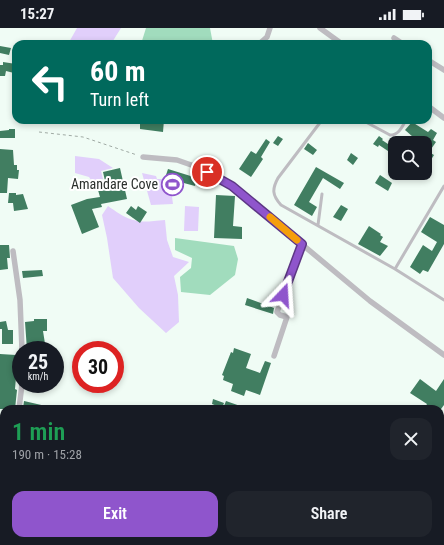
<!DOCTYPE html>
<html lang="en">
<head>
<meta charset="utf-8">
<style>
	body { margin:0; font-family:"Roboto Condensed",sans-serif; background:#20242c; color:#f1f3f6; height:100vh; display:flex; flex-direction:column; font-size:15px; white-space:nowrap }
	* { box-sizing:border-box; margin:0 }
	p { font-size:13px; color:#9ea1a6 }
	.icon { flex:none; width:22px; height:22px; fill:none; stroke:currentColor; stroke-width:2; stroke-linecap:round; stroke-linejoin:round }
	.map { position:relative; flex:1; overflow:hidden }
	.side { position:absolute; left:0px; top:377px; width:444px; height:140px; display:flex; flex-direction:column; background:#171b24; border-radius:12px 12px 0 0; box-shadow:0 2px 6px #0003 }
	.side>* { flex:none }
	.top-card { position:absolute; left:12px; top:12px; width:420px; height:84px; border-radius:12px; box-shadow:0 2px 6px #0003; background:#00695c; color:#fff; overflow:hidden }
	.buttons { position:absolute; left:388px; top:108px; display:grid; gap:8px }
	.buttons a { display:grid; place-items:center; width:44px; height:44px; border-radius:8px; background:#171b24; box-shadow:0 2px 6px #0003; font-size:20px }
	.speed { position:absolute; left:12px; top:313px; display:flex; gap:8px; font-size:20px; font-weight:700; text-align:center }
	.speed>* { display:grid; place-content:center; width:52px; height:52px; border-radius:50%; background:#171b24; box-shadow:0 2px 6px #0003; line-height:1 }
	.speed small { font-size:10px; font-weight:400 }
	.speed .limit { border:6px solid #d22; background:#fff; color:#111 }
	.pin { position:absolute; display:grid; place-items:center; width:34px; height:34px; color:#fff; margin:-17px; border:2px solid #fff; border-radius:50%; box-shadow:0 1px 4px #0007 }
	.me { position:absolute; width:44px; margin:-22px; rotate:20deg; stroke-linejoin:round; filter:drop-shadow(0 0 3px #0008) }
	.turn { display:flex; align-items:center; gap:14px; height:84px; padding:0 12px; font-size:18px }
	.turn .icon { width:52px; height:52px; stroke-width:2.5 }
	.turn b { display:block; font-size:28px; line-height:34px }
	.round { display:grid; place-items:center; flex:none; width:42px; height:42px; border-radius:12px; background:#20242c }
	.summary { display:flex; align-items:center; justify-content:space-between; height:68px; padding:0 12px }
	h1 { font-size:24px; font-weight:600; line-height:30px; color:#1e9e55 }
	.button { display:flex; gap:8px; margin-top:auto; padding:8px 12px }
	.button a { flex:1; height:46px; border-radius:12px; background:#8f55cc; color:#fff; font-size:16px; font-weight:600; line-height:46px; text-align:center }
	.button a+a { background:#20242c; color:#f1f3f6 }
	.status { display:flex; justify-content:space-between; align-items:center; height:28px; padding:0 20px; background:#171b24; direction:ltr }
	.status svg { height:11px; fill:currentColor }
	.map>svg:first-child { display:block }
</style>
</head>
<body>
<div class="status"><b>15:27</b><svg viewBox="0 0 49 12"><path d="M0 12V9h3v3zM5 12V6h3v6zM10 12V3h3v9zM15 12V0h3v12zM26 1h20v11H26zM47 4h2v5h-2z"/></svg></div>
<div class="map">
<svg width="444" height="517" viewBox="0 0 444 517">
	<rect width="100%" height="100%" fill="#f0fcf5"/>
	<path fill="#a1dcbd" d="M 146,0 L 210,0 L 213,16 L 141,16 Z
		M 175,210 L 234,218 L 238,231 L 235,247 L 210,267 L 181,264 L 180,249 L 191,240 L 192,230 L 175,222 Z"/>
	<path fill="#e1cffb" d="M 77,0 L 121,0 L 111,16 L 68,16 Z
		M 75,128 L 99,131 L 113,140 L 101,143 L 103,151 L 95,153 L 95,158 L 89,149 L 75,145 Z
		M 142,145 L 156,148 L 157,151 L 165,151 L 170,154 L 173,176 L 151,177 Z
		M 108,178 C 132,195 137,195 165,192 L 167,212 L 173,229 L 189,234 L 174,248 L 178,267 L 179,294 L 166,305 L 139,280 L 113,250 L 107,210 L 102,187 Z
		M 185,178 L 199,179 L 198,203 L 184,203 Z"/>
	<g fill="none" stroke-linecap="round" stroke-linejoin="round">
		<path stroke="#e1cffb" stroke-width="2" d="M 0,501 L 4,503
			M 19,513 L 25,517"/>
	</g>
	<path fill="#417e61" d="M 0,18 L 11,20 L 9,27 L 0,25 Z
		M 3,34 L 16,36 L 14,45 L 6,43 L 5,48 L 0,48 L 0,37 L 3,37 Z
		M 140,92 L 164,92 L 163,104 L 140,101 Z
		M 412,94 L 428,104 L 431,101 L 437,105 L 433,112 L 436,114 L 429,124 L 434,127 L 429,135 L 425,132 L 425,115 L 409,115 L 413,109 L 405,102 Z
		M 9,101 L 15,101 L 15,110 L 0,110 L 0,103 L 9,102 Z
		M 278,108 L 283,111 L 278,118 L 273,115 Z
		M 379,108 L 383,111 L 382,112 L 391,118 L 388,123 L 379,117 L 378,119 L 373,116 Z
		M 266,111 L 270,114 L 261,129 L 263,131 L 251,149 L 239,141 L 251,123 L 256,126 Z
		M 308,115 L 317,122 L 313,127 L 304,121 Z
		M 0,121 L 13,122 L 14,137 L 17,137 L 17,142 L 19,142 L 18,151 L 8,150 L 7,165 L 0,165 Z
		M 351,125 L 358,130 L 353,137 L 347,132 Z
		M 316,139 L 344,155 L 340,161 L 323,150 L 309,174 L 317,179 L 312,188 L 294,177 Z
		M 120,140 L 127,171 L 101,176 L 102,179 L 92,181 L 99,199 L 82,206 L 71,177 L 87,171 L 100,169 L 96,155 L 105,153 L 103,144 Z
		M 168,141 L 197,150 L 195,158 L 165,150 Z
		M 380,147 L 392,155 L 388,163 L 375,155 Z
		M 9,165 L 16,165 L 16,167 L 23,166 L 28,181 L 14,183 L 13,175 L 8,175 Z
		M 216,167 L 235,168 L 233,198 L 242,199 L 242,211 L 214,210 Z
		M 341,177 L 348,181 L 341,193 L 333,189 Z
		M 131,178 L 136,182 L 138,178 L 147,184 L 140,195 L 126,185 Z
		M 430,189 L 444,197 L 444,216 L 428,244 L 423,242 L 420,246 L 410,239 L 423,217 L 432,223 L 437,214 L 421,204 Z
		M 369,198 L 381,206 L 380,207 L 383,209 L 380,214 L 388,218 L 380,228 L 358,216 Z
		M 0,217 L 9,217 L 10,230 L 7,230 L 8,241 L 0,242 Z
		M 42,242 L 43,248 L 23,250 L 22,243 Z
		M 247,270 L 274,280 L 273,286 L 245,277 Z
		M 34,291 L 47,291 L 47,303 L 43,303 L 46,322 L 27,322 L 25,294 L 34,293 Z
		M 6,293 L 8,302 L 13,302 L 13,316 L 2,316 L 2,301 L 0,301 L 0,294 Z
		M 234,320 L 251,326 L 246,340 L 260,345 L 265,333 L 271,335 L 260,367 L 246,362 L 244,368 L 231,363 L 233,356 L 223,352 L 224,348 L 222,347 L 231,324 L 233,325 Z
		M 0,326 L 16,327 L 15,349 L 16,349 L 15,361 L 17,362 L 15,381 L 0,381 Z
		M 420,351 L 436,363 L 444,351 L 444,377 L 441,381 L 424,381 L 427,376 L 410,365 Z
		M 213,371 L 224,375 L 222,380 L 212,376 Z
		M 24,373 L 50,379 L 50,381 L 23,381 Z
		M 226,373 L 246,380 L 246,381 L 234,381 L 224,378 Z"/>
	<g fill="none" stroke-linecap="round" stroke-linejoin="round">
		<path stroke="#a0aaa4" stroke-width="1" stroke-dasharray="3 3" stroke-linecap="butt" d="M 39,104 L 83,109 L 137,127"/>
		<path stroke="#bebcc1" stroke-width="3" d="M 322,92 L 278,150 C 272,161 272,167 281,177 L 395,241 L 444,272
			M 362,92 L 390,107 C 399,107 402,99 406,92
			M 318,197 L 322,166
			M 395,241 L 444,158
			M 271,517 L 273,513"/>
		<path stroke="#bebcc1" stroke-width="5.5" d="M 320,0 L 342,16
			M 394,10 L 403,16
			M 259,16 L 267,9 L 270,0
			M 428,32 L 444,42
			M 428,78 L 444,90
			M 143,129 L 177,132 L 197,139 L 232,158 L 370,273 L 444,327
			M 13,223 L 20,272 L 22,322
			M 274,328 L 287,289 L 280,287 L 277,284 L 302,216
			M 19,381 L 22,356
			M 0,497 L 4,500
			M 24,513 L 30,517
			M 412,513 L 419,517
			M 39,517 L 40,513
			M 76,517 L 79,513"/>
		<path stroke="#a19ea5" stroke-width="8" d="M 440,412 L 444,406
			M 377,517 L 379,513"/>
		<path stroke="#8c8991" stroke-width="9" d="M 0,511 L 8,517"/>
	</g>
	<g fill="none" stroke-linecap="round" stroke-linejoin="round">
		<defs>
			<path id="route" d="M 207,144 L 232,158 L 302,216 L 283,267"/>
		</defs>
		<use href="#route" stroke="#5d3785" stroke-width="10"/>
		<use href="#route" stroke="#8f55cc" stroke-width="7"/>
		<path stroke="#f59e0b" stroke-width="7" d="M 270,189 L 297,212"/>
	</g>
	<defs>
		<symbol id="stadium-ring" viewBox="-11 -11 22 22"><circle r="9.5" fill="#fff" stroke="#8f55cc" stroke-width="1.5"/><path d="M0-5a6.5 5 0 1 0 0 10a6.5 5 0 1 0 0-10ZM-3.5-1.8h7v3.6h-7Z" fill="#8f55cc"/></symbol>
	</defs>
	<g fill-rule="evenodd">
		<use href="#stadium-ring" x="160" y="144" width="25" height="25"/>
	</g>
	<g text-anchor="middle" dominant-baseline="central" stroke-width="4" stroke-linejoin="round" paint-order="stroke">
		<g font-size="14" fill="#2b302d" stroke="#fff" text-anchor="end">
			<text x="158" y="156">Amandare Cove</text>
		</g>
	</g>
</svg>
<div class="buttons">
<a><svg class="icon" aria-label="search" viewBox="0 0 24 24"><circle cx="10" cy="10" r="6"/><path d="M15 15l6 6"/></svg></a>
</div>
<div class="speed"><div>25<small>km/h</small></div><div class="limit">30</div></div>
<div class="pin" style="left:207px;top:144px;background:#d93025"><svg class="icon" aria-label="arrive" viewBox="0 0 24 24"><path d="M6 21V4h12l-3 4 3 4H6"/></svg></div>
<svg class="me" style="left:283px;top:267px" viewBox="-20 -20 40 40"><path d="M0-17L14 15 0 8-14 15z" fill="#8f55cc" stroke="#fff" stroke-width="4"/></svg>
<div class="top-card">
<div class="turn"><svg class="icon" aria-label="left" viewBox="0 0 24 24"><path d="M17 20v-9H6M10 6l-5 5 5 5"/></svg><div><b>60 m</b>Turn left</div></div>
</div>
<section class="side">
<div class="summary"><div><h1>1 min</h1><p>190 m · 15:28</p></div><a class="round"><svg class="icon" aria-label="close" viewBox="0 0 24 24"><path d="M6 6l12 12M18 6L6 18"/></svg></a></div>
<div class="button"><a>Exit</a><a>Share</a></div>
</section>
</div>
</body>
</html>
